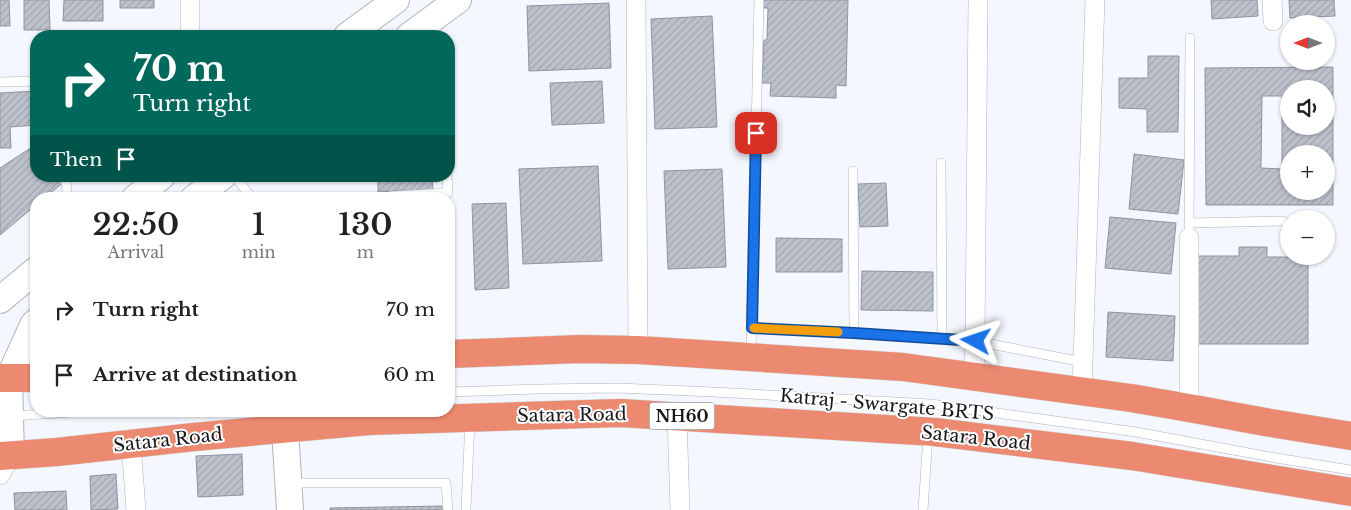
<!DOCTYPE html>
<html lang="en">
<head>
<meta charset="utf-8">
<style>
	body { margin:0; font-family:"Libre Baskerville",serif; background:#f6f6f6; color:#222; height:100vh; display:flex; flex-direction:column; font-size:19px; white-space:nowrap }
	* { box-sizing:border-box; margin:0 }
	p { font-size:16px; color:#767676 }
	.icon { flex:none; width:28px; height:28px; fill:none; stroke:currentColor; stroke-width:2; stroke-linecap:round; stroke-linejoin:round }
	.map { position:relative; flex:1; overflow:hidden }
	.details { position:absolute; left:30px; top:192px; width:425px; height:225px; display:flex; flex-direction:column; background:#fff; border-radius:20px; box-shadow:0 1px 4px #0004 }
	.details>* { flex:none }
	.banner { position:absolute; left:30px; top:30px; width:425px; height:152px; border-radius:20px; box-shadow:0 1px 4px #0004; background:#00695c; color:#fff; overflow:hidden }
	.needle { width:32px; rotate:270deg }
	.tools { position:absolute; left:1280px; top:15px; display:grid; gap:10px }
	.tools a { display:grid; place-items:center; width:55px; height:55px; border-radius:50%; background:#fff; box-shadow:0 1px 4px #0004; font-size:25px }
	.pin { position:absolute; display:grid; place-items:center; width:42px; height:42px; color:#fff; margin:-21px; border-radius:10px; box-shadow:0 2px 8px #0006 }
	.me { position:absolute; width:55px; margin:-28px; rotate:275deg; stroke-linejoin:round; filter:drop-shadow(0 0 4px #0008) }
	.turn { display:flex; align-items:center; gap:18px; height:105px; padding:0 20px; font-size:22px }
	.turn .icon { width:65px; height:65px; stroke-width:2.5 }
	.turn b { display:block; font-size:35px; line-height:42px }
	.then { display:flex; align-items:center; height:48px; padding:0 20px; background:#0003; gap:10px; font-size:19px }
	.eta { display:flex; justify-content:space-evenly; align-items:center; height:85px; text-align:center }
	.eta b { font-size:30px; font-weight:600; line-height:35px }
	ul { padding:0; list-style:none }
	li { display:flex; align-items:center; gap:15px; height:65px; padding:0 20px }
	li div { flex:1 }
	li b { display:block; font-size:19px }
	li em { font-style:normal }
	.map>svg:first-child { display:block }
</style>
</head>
<body>
<div class="map">
<svg width="1351" height="510" viewBox="0 0 1351 510">
	<defs>
		<pattern id="building-hatch" width="6" height="6" patternUnits="userSpaceOnUse" patternTransform="scale(1.25)"><rect width="6" height="6" fill="#bcc1cb"/><path d="M-1 1l2-2M0 6l6-6M5 7l2-2" fill="none" stroke="#a1a5ae"/></pattern>
	</defs>
	<rect width="100%" height="100%" fill="#f4f7fd"/>
	<path fill="url(#building-hatch)" stroke="#8f939d" fill-rule="evenodd" d="M 0,0 L 9,0 L 10,26 L 0,26 Z
		M 24,0 L 49,0 L 50,30 L 24,30 Z
		M 64,0 L 103,0 L 103,21 L 63,21 Z
		M 120,0 L 154,0 L 154,8 L 120,8 Z
		M 764,0 L 848,0 L 846,86 L 836,85 L 836,98 L 770,96 L 771,83 L 762,83 L 764,40 L 767,40 L 768,8 L 763,8 Z
		M 1211,0 L 1257,0 L 1258,16 L 1212,19 Z
		M 1289,0 L 1334,0 L 1335,16 L 1290,18 Z
		M 609,3 L 611,68 L 529,71 L 527,6 Z
		M 712,16 L 717,127 L 655,129 L 651,19 Z
		M 1148,56 L 1179,56 L 1178,132 L 1147,132 L 1147,109 L 1119,108 L 1119,78 L 1148,78 Z
		M 1333,67 L 1333,205 L 1206,205 L 1205,68 ZM 1289,89 L 1326,89 L 1326,126 L 1289,126 ZM 1262,96 L 1282,96 L 1282,169 L 1261,168 ZM 1289,154 L 1326,154 L 1326,191 L 1289,191 Z
		M 602,81 L 604,123 L 552,125 L 550,83 Z
		M 36,91 L 36,125 L 10,127 L 11,148 L 0,148 L 0,93 Z
		M 36,148 L 36,176 L 62,176 L 64,182 L 43,199 L 36,199 L 36,205 L 0,235 L 0,168 L 29,149 Z
		M 1134,154 L 1184,160 L 1178,214 L 1129,209 Z
		M 598,166 L 602,261 L 523,264 L 519,169 Z
		M 722,169 L 726,267 L 668,269 L 664,171 Z
		M 378,176 L 432,176 L 433,190 L 378,192 Z
		M 886,183 L 888,226 L 860,227 L 858,184 Z
		M 506,203 L 509,288 L 475,290 L 472,204 Z
		M 449,210 L 453,305 L 449,305 Z
		M 1110,217 L 1176,223 L 1171,274 L 1105,268 Z
		M 776,238 L 842,239 L 842,272 L 776,272 Z
		M 1239,247 L 1267,247 L 1267,257 L 1308,257 L 1308,344 L 1193,344 L 1193,256 L 1239,256 Z
		M 862,271 L 933,272 L 933,311 L 861,310 Z
		M 1108,312 L 1175,316 L 1173,361 L 1106,357 Z
		M 242,454 L 243,495 L 198,497 L 196,456 Z
		M 116,474 L 118,509 L 91,510 L 90,476 Z
		M 66,491 L 67,510 L 15,510 L 14,493 Z
		M 442,506 L 442,510 L 330,510 L 330,508 Z"/>
	<g fill="none" stroke-linecap="round" stroke-linejoin="round">
		<defs>
			<path id="lane" d="M 0,82 L 36,81
				M 941,163 L 942,338
				M 853,171 L 854,333
				M 65,176 L 68,199
				M 235,176 L 252,199
				M 391,199 L 391,196 L 448,193 L 447,176
				M 1189,223 L 1283,221
				M 1189,238 L 1190,38
				M 751,328 L 854,333 L 975,341 L 1083,362
				M 751,355 L 759,0
				M 449,392 L 537,389 L 618,388 L 714,392 L 931,404 L 1136,432 L 1276,458 L 1351,470
				M 13,416 L 88,411
				M 291,483 L 446,483 L 448,510
				M 466,510 L 470,420
				M 923,510 L 928,435"/>
			<path id="street" d="M 190,0 L 190,36
				M 636,0 L 638,350
				M 1272,0 L 1273,21
				M 1189,238 L 1189,408
				M 974,376 L 975,341 L 978,0
				M 1082,391 L 1095,0
				M 677,416 L 680,510
				M 131,444 L 136,510
				M 0,475 L 11,456"/>
			<path id="secondary" d="M 347,36 L 396,0
				M 409,36 L 458,0
				M 134,199 L 162,176
				M 193,199 L 223,176
				M 0,300 L 36,270
				M 285,429 L 290,510
				M 11,456 L 9,378 L 33,325 L 36,322"/>
			<path id="highway" d="M 449,354 L 580,349 L 638,350 L 903,367 L 1131,398 L 1189,408 L 1265,422 L 1351,436
				M 0,378 L 36,378
				M 0,456 L 57,452 L 194,437 L 369,421 L 620,413 L 935,432 L 1132,456 L 1351,492"/>
		</defs>
		<use href="#lane" stroke="#aeb3bd" stroke-width="10"/>
		<use href="#street" stroke="#aeb3bd" stroke-width="20"/>
		<use href="#secondary" stroke="#aeb3bd" stroke-width="28"/>
		<use href="#highway" stroke="#d5d6d6" stroke-width="29"/>
		<use href="#lane" stroke="#fff" stroke-width="9"/>
		<use href="#street" stroke="#fff" stroke-width="19"/>
		<use href="#secondary" stroke="#fff" stroke-width="26"/>
		<use href="#highway" stroke="#ec8971" stroke-width="28"/>
	</g>
	<g fill="none" stroke-linecap="round" stroke-linejoin="round">
		<defs>
			<path id="route" d="M 756,133 L 752,328 L 854,333 L 976,341"/>
		</defs>
		<use href="#route" stroke="#114b97" stroke-width="12"/>
		<use href="#route" stroke="#1a73e8" stroke-width="9"/>
		<path stroke="#f59e0b" stroke-width="9" d="M 754,328 L 838,332"/>
	</g>
	<g text-anchor="middle" dominant-baseline="central" stroke-width="4" stroke-linejoin="round" paint-order="stroke">
		<rect fill="#fff" stroke="#5d5e60" stroke-width="1" x="649.5" y="402.5" width="65" height="27" rx="4"/>
		<g font-size="16" font-weight="bold" fill="#17191c">
			<text x="682" y="416">NH60</text>
		</g>
		<g font-size="18" fill="#17191c" stroke="#fff">
			<text transform="translate(887 405) rotate(5)">Katraj - Swargate BRTS</text>
			<text transform="translate(572 415) rotate(-1)">Satara Road</text>
			<text transform="translate(976 438) rotate(6)">Satara Road</text>
			<text transform="translate(168 440) rotate(-6)">Satara Road</text>
		</g>
	</g>
</svg>
<div class="tools">
<a><svg class="needle" viewBox="-14 -14 28 28"><path d="M0-13l5 13h-10z" fill="#e53935"/><path d="M0 13l5-13h-10z" fill="#767676"/></svg></a>
<a><svg class="icon" aria-label="sound" viewBox="0 0 24 24"><path d="M4 9h4l5-4v14l-5-4H4zM17 9q2 3 0 6"/></svg></a>
<a>+</a>
<a>−</a>
</div>
<div class="pin" style="left:756px;top:133px;background:#d93025"><svg class="icon" aria-label="arrive" viewBox="0 0 24 24"><path d="M6 21V4h12l-3 4 3 4H6"/></svg></div>
<svg class="me" style="left:976px;top:341px" viewBox="-20 -20 40 40"><path d="M0-17L14 15 0 8-14 15z" fill="#1a73e8" stroke="#fff" stroke-width="4"/></svg>
<div class="banner">
<div class="turn"><svg class="icon" aria-label="right" viewBox="0 0 24 24"><path d="M7 20v-9h11M14 6l5 5-5 5"/></svg><div><b>70 m</b>Turn right</div></div>
<div class="then">Then<svg class="icon" aria-label="arrive" viewBox="0 0 24 24"><path d="M6 21V4h12l-3 4 3 4H6"/></svg></div>
</div>
<section class="details">
<div class="eta">
<div><b>22:50</b><p>Arrival</p></div>
<div><b>1</b><p>min</p></div>
<div><b>130</b><p>m</p></div>
</div>
<ul>
<li><svg class="icon" aria-label="right" viewBox="0 0 24 24"><path d="M7 20v-9h11M14 6l5 5-5 5"/></svg><div><b>Turn right</b></div><em>70 m</em></li>
<li><svg class="icon" aria-label="arrive" viewBox="0 0 24 24"><path d="M6 21V4h12l-3 4 3 4H6"/></svg><div><b>Arrive at destination</b></div><em>60 m</em></li>
</ul>
</section>
</div>
</body>
</html>
